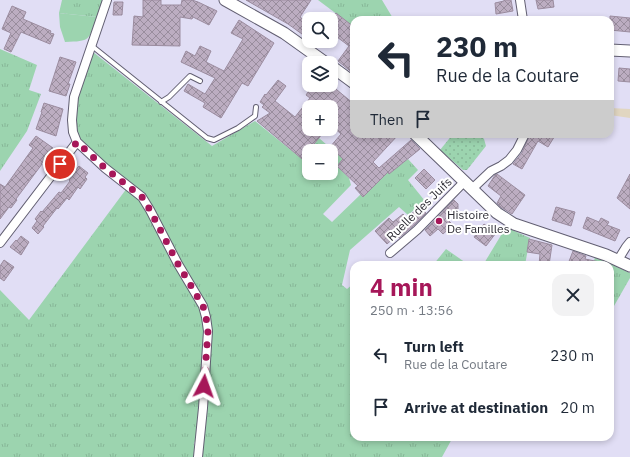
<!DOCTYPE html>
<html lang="en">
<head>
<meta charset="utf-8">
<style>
	body { margin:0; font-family:"IBM Plex Sans",sans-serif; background:#f2f2f3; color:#1f2937; height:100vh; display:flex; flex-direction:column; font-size:15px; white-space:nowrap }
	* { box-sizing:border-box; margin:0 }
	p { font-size:13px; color:#747a83 }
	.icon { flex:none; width:22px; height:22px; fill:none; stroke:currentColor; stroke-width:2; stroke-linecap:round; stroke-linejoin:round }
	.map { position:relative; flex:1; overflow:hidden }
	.details { position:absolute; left:350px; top:261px; width:264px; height:180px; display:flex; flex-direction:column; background:#fff; border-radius:12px; box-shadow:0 2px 6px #0003 }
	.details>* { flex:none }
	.hud { position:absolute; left:350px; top:16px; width:264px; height:122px; border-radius:12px; box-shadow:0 2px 6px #0003; background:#fff; color:#1f2937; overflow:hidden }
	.buttons { position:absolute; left:302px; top:12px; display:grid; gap:8px }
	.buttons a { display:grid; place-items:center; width:36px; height:36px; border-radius:8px; background:#fff; box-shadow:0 2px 6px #0003; font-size:20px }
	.pin { position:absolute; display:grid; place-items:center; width:34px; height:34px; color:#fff; margin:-17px; border:2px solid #fff; border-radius:50%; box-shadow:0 1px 4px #0007 }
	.me { position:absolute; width:44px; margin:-22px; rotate:4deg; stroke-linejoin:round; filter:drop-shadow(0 0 3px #0008) }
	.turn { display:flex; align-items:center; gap:14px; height:84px; padding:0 20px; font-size:18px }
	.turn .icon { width:52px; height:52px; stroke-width:2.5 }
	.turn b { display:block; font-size:28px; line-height:34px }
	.then { display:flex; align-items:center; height:38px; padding:0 20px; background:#0003; gap:8px; font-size:15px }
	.round { display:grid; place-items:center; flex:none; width:42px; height:42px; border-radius:12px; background:#f2f2f3 }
	.headline { display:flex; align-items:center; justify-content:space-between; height:68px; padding:0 20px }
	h1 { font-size:24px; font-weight:800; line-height:30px; color:#a61759 }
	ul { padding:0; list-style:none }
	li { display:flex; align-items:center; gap:12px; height:52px; padding:0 20px }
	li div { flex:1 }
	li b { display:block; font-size:15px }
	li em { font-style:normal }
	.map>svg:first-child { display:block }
</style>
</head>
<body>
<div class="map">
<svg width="630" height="457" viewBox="0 0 630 457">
	<defs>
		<pattern id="grass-tufts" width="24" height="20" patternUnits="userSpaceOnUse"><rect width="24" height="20" fill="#9cd4af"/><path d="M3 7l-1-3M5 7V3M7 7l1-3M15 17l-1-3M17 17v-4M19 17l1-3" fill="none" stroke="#87b697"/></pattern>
		<pattern id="park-dots" width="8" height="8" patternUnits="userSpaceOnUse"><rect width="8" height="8" fill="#9cd4af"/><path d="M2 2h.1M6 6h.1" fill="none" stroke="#87b697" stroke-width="1.8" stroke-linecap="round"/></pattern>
		<pattern id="building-cross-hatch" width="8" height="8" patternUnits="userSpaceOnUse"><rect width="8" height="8" fill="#bcadc1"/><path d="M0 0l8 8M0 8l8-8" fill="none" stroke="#998d9d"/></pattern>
	</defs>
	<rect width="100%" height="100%" fill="#e1def5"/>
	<path fill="#e1d6c1" d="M 610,108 L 630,109 L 630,118 L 610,115 Z"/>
	<path fill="url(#grass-tufts)" fill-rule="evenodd" d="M 62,0 L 103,0 L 97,17 L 59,13 Z
		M 318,0 L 382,0 L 394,20 L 354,20 L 354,27 Z
		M 0,49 L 37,65 L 29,90 L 41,94 L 27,131 L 0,171 Z
		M 93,52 L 212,146 L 255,121 L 302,159 L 319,138 L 343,159 L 337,166 L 349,178 L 351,185 L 323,214 L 332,222 L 361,194 L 388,172 L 389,173 L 408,159 L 418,170 L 408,180 L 425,201 L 408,215 L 399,207 L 350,250 L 342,285 L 347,289 L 354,283 L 354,437 L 453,437 L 442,457 L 202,457 L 211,336 L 209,309 L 179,259 L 147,199 L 83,144 C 78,136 74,128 73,118 C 73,98 86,71 93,52 ZM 309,151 L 331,151 L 331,173 L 309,173 Z
		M 127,188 L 136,197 L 149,213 L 205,319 L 204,356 L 196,439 L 194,443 L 195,457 L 0,457 L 0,290 L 29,320 Z
		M 506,227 L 530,238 L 525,265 L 483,265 Z
		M 446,249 L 469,265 L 433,265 Z
		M 595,257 L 630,273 L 630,278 L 610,313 L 610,265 L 593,265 Z"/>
	<path fill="url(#park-dots)" d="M 453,134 L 479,134 L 484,139 L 486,146 L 467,170 L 463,170 L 440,150 Z"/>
	<path fill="#9cd4af" d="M 59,13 L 97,17 C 88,41 91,41 65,42 L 60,27 Z"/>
	<path fill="url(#building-cross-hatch)" stroke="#9b8c9f" d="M 143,0 L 161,0 L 161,5 L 181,5 L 182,0 L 192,0 L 198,2 L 217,11 L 209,25 L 193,17 L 192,19 L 180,17 L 180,46 L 132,45 L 134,16 L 143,17 Z
		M 246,0 L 311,0 L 300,17 L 309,24 L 309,39 L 288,24 Z
		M 504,0 L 511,0 L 513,11 L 496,14 L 495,3 L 504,1 Z
		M 536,0 L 553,0 L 554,7 L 538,9 Z
		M 114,2 L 123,2 L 122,15 L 113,15 Z
		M 12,6 L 26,12 L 23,19 L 51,31 L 50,33 L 54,34 L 50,44 L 21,32 L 11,52 L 4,49 L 11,33 L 2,29 Z
		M 336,13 L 354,27 L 354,74 L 338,61 L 349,46 L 333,34 L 339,25 L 332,19 Z
		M 610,16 L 630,18 L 630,32 L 610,30 Z
		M 239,20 L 274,43 L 248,86 L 242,83 L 221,118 L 203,107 L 205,103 L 184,91 L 188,84 L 205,94 L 215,78 L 181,62 L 186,51 L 195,56 L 200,46 L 211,51 L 206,62 L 224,71 L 243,39 L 231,33 Z
		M 60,57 L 76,62 L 68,84 L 70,84 L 66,96 L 49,91 Z
		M 619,68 L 630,69 L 630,82 L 618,81 Z
		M 278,80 L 286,86 L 275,101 L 295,117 L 310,98 L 306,95 L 313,85 L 331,85 L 354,104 L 354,134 L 375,134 L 380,139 L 385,134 L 399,134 L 373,162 L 379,168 L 411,140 L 420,149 L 389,174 L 388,172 L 363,197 L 355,188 L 358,186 L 337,166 L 343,159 L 330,147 L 341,134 L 331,125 L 331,107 L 309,107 L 309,129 L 326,129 L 302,159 L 257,121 L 270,113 L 262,107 L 264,105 L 260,102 L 265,94 L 266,95 Z
		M 44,103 L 63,109 L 56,136 L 36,129 L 42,112 L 41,112 Z
		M 530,134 L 556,134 L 548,147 L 538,141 L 522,169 L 513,164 L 522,153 Z
		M 36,136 L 53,148 L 41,164 L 42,164 L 16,199 L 17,200 L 11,208 L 9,207 L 0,219 L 0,184 L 5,187 L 33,148 L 29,145 Z
		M 79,166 L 88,173 L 85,177 L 87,179 L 80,189 L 78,187 L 69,200 L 67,198 L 58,209 L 57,208 L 43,226 L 44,227 L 38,234 L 32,228 L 37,221 L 35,219 L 41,211 L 42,212 L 59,192 L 61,193 L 70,181 L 69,180 L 74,174 L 73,173 Z
		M 424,169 L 435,180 L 426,189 L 415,178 Z
		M 497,174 L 525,195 L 512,214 L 501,207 L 497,203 L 501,196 L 488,186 L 495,175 Z
		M 630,174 L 630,209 L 617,198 Z
		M 454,200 L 458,204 L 458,209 L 447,219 L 453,225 L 443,234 L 438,229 L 430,236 L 425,230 Z
		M 419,207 L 426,213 L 413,226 L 399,238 L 397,235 L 387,244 L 375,231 L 389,218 L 393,222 L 403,214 L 407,218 Z
		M 556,207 L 575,212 L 571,226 L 552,220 Z
		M 587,217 L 599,222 L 601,218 L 609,222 L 607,225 L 620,230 L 615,241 L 583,228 Z
		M 484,224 L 496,233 L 486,246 L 474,237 Z
		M 21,236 L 29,242 L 21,255 L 10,247 L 16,240 L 17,241 Z
		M 529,239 L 552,245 L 549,265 L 539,265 L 540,254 L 527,252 Z
		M 573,251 L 586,256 L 585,259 L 600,262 L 600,265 L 572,265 L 568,264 Z
		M 4,260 L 14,267 L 4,281 L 0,278 L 0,266 Z"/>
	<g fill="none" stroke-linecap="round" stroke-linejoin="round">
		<defs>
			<path id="lane" d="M 92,46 L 207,138 L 214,140 L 238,128 L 255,116 L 256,107
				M 161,102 L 169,97 L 190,76 L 200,81"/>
			<path id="street" d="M 107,0 L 74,97 L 72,120 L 73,132 L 77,142 L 105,168 L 142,197 L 150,210 L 178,264 L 203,306 L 206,317 L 208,331 L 207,346 L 203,408 L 198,457
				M 520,0 L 523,20
				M 472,189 L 491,171 L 501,166 L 509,160 L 517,150 L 525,134
				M 0,243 L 77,142
				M 390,253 L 417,230 L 464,182
				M 618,260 L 626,247 L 630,242"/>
			<path id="secondary" d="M 225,0 L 284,33 L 326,63
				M 610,50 L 630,51
				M 331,66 L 354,83
				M 415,134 L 497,213 L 514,224 L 606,255 L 630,266"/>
		</defs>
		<use href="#lane" stroke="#625f72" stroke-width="6"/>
		<use href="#street" stroke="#625f72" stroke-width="10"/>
		<use href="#secondary" stroke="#625f72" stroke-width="13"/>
		<use href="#lane" stroke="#fff" stroke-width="4"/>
		<use href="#street" stroke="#fff" stroke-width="8"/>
		<use href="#secondary" stroke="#fff" stroke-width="11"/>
	</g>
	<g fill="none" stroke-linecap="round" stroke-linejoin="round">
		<path stroke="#a61759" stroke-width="7" stroke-dasharray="0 12.6" d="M 60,164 L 77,142 L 105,168 L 142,197 L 150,210 L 178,264 L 203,306 L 206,317 L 208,331 L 204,386"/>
	</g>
	<circle fill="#a61759" stroke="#fff" stroke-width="1.5" cx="439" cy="221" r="4"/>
	<g text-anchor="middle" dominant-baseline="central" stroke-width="4" stroke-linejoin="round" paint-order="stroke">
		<g font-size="12" fill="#2c2b33" stroke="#fff">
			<text transform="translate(419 209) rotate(-44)">Ruelle des Juifs</text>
		</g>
		<g font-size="12" fill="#2c2b33" stroke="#fff" text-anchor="start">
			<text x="447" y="214">Histoire<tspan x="447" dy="14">De Familles</tspan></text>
		</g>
	</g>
</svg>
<div class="buttons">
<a><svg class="icon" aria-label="search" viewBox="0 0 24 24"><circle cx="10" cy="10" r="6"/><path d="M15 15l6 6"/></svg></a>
<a><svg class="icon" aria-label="layers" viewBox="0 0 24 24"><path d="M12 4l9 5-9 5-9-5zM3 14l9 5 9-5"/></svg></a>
<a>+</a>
<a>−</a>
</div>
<div class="pin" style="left:60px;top:164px;background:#d93025"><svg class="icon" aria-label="arrive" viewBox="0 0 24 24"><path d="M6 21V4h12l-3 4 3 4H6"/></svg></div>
<svg class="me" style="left:204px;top:386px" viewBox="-20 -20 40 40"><path d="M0-17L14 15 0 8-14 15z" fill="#a61759" stroke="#fff" stroke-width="4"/></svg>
<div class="hud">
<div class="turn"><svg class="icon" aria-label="left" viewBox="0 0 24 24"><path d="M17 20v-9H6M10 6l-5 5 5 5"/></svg><div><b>230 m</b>Rue de la Coutare</div></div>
<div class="then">Then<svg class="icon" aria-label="arrive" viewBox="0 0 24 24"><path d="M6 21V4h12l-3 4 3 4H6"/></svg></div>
</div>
<section class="details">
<div class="headline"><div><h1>4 min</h1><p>250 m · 13:56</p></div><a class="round"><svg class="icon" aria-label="close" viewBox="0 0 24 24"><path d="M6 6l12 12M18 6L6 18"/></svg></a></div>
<ul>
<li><svg class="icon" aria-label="left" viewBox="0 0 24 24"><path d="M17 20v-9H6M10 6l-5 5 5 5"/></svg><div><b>Turn left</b><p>Rue de la Coutare</p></div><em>230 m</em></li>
<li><svg class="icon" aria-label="arrive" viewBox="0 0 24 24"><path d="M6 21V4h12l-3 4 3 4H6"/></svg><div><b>Arrive at destination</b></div><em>20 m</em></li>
</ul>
</section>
</div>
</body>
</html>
